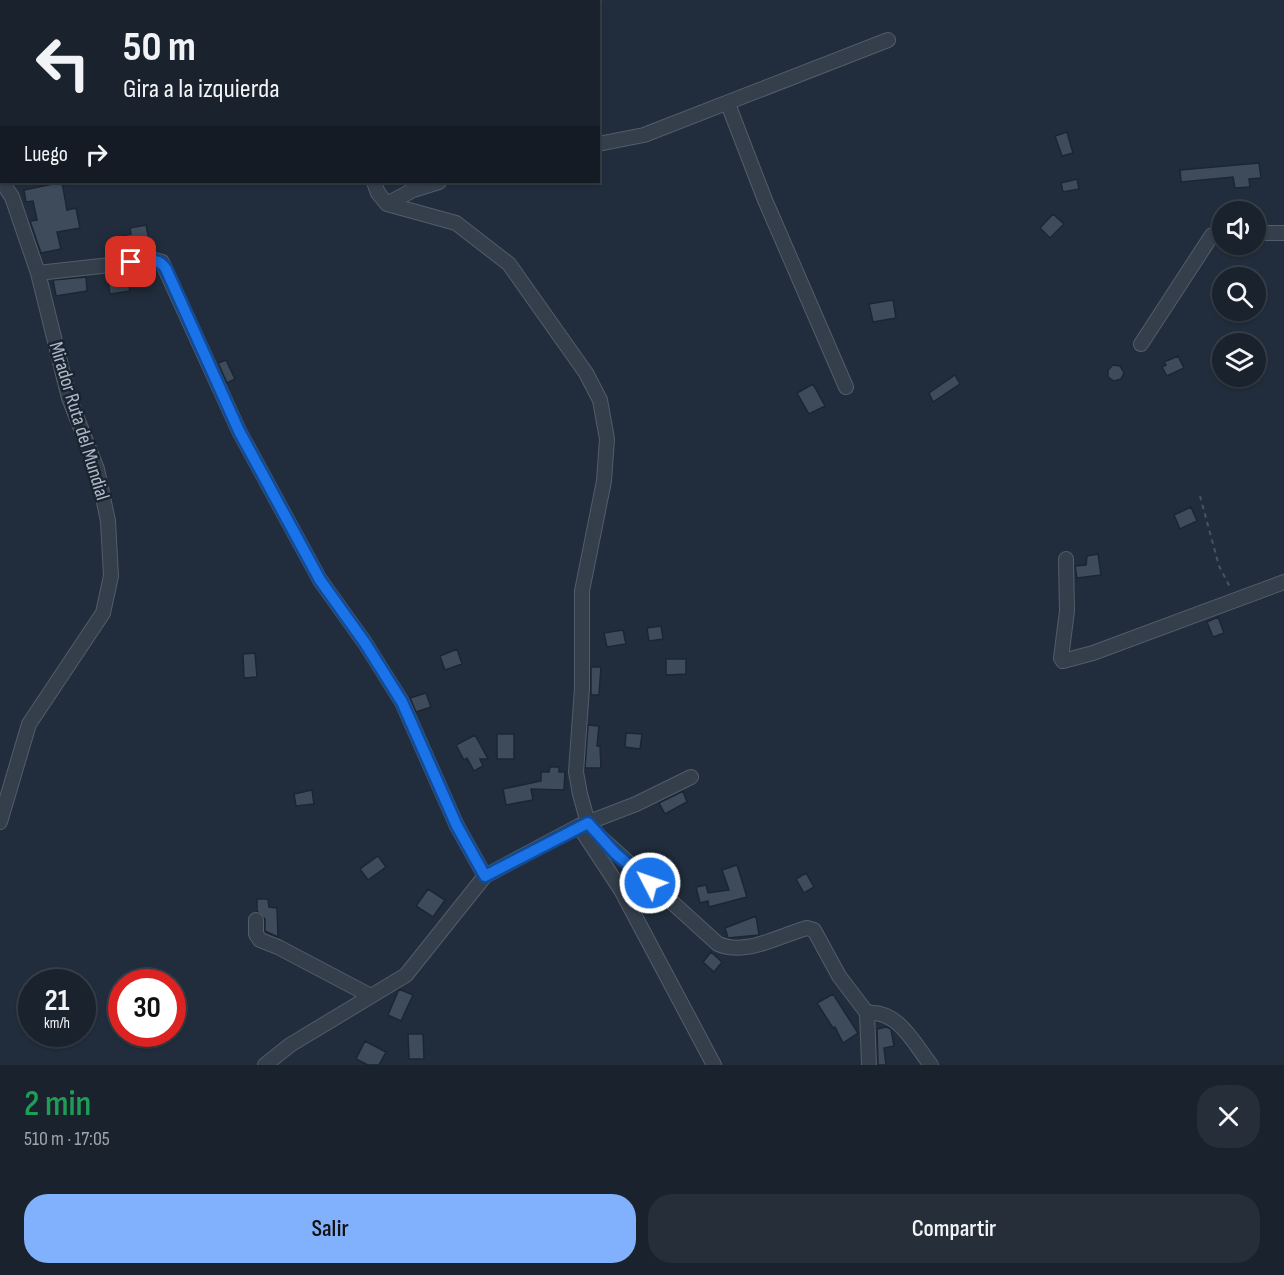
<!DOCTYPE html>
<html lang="es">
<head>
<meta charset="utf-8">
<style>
	body { margin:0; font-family:"Sofia Sans Condensed",sans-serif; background:#262f39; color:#f1f3f6; height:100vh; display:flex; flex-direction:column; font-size:22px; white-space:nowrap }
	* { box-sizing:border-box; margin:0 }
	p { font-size:20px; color:#9fa4aa }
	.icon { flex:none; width:33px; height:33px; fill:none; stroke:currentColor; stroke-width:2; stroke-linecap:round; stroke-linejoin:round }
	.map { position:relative; height:1065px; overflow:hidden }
	.details { display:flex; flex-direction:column; background:#19222d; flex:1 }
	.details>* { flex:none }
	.banner { position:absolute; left:0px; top:0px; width:600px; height:183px; box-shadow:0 2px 4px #0004,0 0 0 2px #373f49; background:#19222d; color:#f1f3f6; overflow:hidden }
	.fabs { position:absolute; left:1212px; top:201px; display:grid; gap:12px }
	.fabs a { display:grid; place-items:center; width:54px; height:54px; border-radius:50%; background:#19222d; box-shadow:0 2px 4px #0004,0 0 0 2px #373f49; font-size:30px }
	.speed { position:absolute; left:18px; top:969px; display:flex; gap:12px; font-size:30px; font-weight:700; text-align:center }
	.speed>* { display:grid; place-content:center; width:78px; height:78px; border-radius:50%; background:#19222d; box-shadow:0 2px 4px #0004,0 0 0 2px #373f49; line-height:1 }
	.speed small { font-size:15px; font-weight:400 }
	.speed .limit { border:9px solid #d22; background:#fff; color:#111 }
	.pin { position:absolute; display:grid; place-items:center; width:51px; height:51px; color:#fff; margin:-26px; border-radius:12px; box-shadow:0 3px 9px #0006 }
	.me { position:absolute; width:66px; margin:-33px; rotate:311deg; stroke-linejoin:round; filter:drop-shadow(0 0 4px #0008) }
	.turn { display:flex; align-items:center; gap:21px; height:126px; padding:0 24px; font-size:27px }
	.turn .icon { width:78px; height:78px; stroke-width:2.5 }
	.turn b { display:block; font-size:42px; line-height:51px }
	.then { display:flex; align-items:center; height:57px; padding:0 24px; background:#0003; gap:12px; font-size:22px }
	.round { display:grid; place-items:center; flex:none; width:63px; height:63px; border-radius:24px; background:#262f39 }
	.headline { display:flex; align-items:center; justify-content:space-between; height:102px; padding:0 24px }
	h1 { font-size:36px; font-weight:600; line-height:45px; color:#1e9e55 }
	.primary-button { display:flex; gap:12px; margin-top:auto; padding:12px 24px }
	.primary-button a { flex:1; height:69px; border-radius:24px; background:#81b0fc; color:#111; font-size:24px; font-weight:600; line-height:69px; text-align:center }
	.primary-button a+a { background:#262f39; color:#f1f3f6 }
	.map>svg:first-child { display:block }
</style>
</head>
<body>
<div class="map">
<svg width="1284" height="1065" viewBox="0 0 1284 1065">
	<rect width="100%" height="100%" fill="#212d3c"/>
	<path fill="#3d4b5b" stroke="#1c2633" stroke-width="1.5" d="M 1067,132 L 1073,153 L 1062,156 L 1055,136 Z
		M 1259,163 L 1261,178 L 1249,179 L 1250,187 L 1235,188 L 1233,177 L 1181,182 L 1180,170 Z
		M 1077,179 L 1079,189 L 1063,192 L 1061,183 Z
		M 62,182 L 67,210 L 76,208 L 80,228 L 57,232 L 61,249 L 41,253 L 30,221 L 37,220 L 33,201 L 26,202 L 24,190 Z
		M 1053,214 L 1064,224 L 1050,238 L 1040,228 Z
		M 146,225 L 150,244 L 122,250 L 119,237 L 131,234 L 130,228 Z
		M 126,272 L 130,291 L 110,294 L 107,274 Z
		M 86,277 L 87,291 L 56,296 L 53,280 Z
		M 893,300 L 896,318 L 873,322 L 869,304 Z
		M 1178,356 L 1184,368 L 1167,376 L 1162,367 L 1166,365 L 1164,362 Z
		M 226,360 L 235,379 L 227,383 L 218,363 Z
		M 1113,365 L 1120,366 L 1124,373 L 1121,379 L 1114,381 L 1108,377 L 1108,370 Z
		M 955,375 L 960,384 L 933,402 L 929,393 Z
		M 813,384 L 825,406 L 809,414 L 797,393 Z
		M 1191,507 L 1197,521 L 1180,529 L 1174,515 Z
		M 1098,554 L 1101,575 L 1077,578 L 1075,566 L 1086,565 L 1087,556 Z
		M 1218,617 L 1224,633 L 1213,637 L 1207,622 Z
		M 661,626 L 663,639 L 649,641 L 647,628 Z
		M 623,630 L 626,644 L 607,647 L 604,633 Z
		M 457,649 L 462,664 L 445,670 L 440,656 Z
		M 255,653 L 257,677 L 244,678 L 243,654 Z
		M 666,659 L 686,659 L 686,674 L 666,675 Z
		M 591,667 L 601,667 L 599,695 L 591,695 Z
		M 426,693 L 431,707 L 416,712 L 410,698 Z
		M 588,725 L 599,726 L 597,746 L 600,746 L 601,768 L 585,768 Z
		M 626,733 L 642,734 L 640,749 L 625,747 Z
		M 497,734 L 514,734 L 514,759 L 497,759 Z
		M 475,735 L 488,759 L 480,759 L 483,766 L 474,771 L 467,758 L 464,760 L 456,745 Z
		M 550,767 L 559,767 L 559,772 L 565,772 L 564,790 L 531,789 L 533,800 L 506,805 L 503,789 L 541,781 L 541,772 L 549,772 Z
		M 312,790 L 314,804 L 296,806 L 294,794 Z
		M 683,791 L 687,802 L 665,814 L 659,803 Z
		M 378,856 L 386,867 L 368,880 L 360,869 Z
		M 737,865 L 747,897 L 709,907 L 708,901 L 700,903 L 696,887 L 706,885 L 708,893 L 729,890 L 722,870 Z
		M 806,873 L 814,887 L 804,893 L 796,879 Z
		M 428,889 L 445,900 L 433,917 L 416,906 Z
		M 257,899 L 268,899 L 269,907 L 277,908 L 278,937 L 265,931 L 265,919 L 257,911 Z
		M 756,916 L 759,935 L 728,938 L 725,928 Z
		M 711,952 L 722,962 L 714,972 L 703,962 Z
		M 399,989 L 413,995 L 401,1021 L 388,1015 Z
		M 833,994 L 858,1033 L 843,1043 L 835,1027 L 833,1028 L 817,1003 Z
		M 886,1027 L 891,1029 L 894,1046 L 884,1048 L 886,1065 L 878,1065 L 877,1029 Z
		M 408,1034 L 423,1034 L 424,1059 L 409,1059 Z
		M 365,1041 L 386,1052 L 379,1065 L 368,1065 L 356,1059 Z"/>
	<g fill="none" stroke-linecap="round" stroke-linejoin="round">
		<defs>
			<path id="minor" d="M 275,0 L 276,2
				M 728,104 L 765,200 L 846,387
				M 0,144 L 2,143
				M 598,144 L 644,135 L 888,40
				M 374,182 L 378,193 L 387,204 L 456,223 L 509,264 L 586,373 L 600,400 L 607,439 L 604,481 L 582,591 L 582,688 L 576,772 L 580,794 L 588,823 L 600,837 L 718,944 C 747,956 778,936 807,928 L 814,930 L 839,976 L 867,1013 L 869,1065
				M 387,204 L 413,190 L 439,182
				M 1256,233 L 1284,233
				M 38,273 L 155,260 L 162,262 L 239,431 L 320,580 L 365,643 L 402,702 L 457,826 L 485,876
				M 1141,344 L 1212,235 L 1222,233
				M 1066,559 L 1067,611 L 1061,658 L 1063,661 L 1093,653 L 1284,582
				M 0,822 L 29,724 L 103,613 L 111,576 L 108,521 L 97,469 L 69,398 L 38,273 L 12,197 L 2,182
				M 579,826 L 621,890 L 714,1065
				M 256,920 L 256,934 L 260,940 L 278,947 L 371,996
				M 867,1013 C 899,1010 914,1044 931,1065
				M 265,1065 L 290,1045 L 406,975 L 485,876 L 579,826 L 636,804 L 691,777"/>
		</defs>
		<use href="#minor" stroke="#535c6a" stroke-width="16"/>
		<path stroke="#41575a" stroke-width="2" stroke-dasharray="4.5 4.5" stroke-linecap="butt" d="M 1200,496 L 1219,566 L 1231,589"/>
		<use href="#minor" stroke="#353f4c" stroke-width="14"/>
	</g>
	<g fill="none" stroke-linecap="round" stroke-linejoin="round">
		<defs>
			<path id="route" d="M 131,262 C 145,261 158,256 166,269 L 239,431 L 320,580 L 365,643 L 402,702 L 457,826 L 485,876 L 588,823 L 615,853 L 650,883"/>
		</defs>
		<use href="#route" stroke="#114b97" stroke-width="15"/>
		<use href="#route" stroke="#1a73e8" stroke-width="10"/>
	</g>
	<g text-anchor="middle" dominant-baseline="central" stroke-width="5" stroke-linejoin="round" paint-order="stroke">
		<g font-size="20" fill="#b0b9c8" stroke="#1a2431">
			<text transform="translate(79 421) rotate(73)">Mirador Ruta del Mundial</text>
		</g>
	</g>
</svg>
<div class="fabs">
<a><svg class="icon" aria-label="sound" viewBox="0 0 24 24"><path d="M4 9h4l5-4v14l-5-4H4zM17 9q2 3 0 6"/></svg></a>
<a><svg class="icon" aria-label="search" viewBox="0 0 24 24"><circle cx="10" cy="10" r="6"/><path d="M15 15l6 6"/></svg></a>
<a><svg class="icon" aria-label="layers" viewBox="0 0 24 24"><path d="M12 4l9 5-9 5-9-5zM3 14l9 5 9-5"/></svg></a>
</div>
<div class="speed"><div>21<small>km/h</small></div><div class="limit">30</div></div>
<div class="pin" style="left:131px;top:262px;background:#d93025"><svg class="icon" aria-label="arrive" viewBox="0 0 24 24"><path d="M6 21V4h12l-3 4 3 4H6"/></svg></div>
<svg class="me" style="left:650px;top:883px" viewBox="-20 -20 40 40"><circle r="17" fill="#1a73e8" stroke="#fff" stroke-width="3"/><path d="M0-11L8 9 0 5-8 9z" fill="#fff"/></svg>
<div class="banner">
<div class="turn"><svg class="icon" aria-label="left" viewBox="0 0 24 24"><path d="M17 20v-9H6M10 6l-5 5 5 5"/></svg><div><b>50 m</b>Gira a la izquierda</div></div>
<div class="then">Luego<svg class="icon" aria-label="right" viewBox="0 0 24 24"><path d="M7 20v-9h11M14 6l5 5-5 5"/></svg></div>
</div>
</div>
<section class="details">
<div class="headline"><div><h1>2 min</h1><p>510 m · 17:05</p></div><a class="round"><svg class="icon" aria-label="close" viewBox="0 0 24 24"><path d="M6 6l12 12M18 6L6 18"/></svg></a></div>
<div class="primary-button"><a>Salir</a><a>Compartir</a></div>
</section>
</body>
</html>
